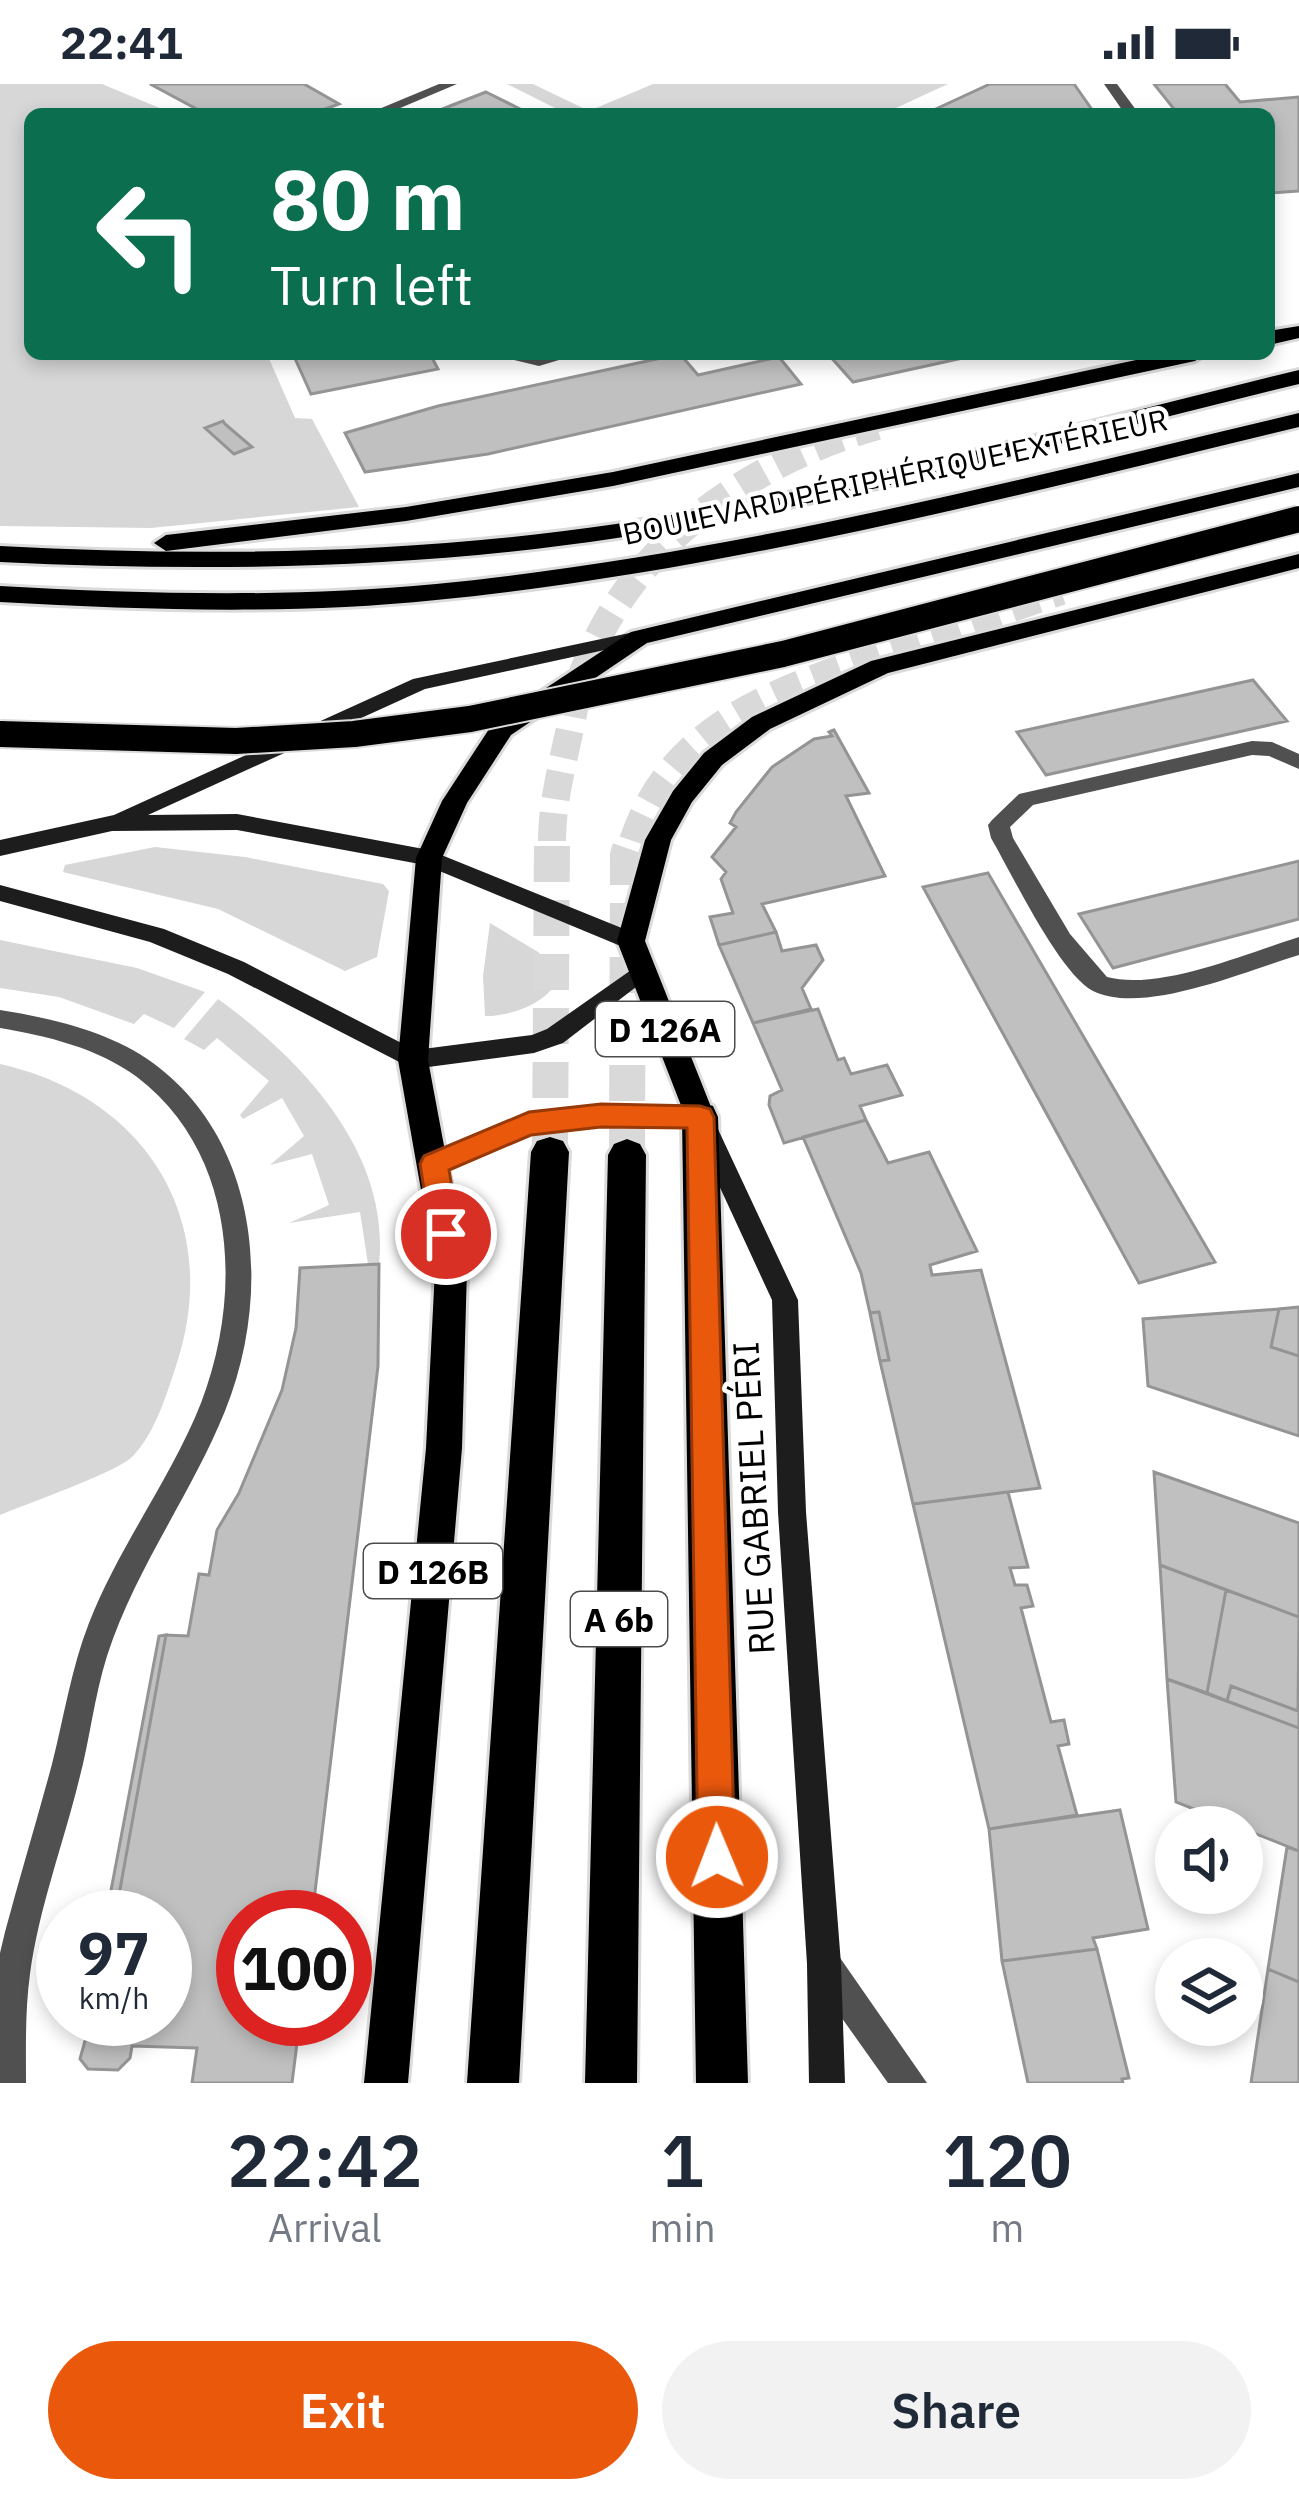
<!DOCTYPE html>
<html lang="en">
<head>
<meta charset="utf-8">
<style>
	body { margin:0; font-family:"IBM Plex Sans",sans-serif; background:#f2f2f3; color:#1f2937; height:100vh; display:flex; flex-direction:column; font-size:45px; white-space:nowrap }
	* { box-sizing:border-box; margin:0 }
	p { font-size:39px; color:#747a83 }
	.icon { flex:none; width:66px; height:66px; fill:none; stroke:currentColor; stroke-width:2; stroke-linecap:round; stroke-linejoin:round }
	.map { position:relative; height:1999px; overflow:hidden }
	.sheet { display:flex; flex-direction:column; background:#fff; flex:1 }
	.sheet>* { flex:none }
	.banner { position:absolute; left:24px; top:24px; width:1251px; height:252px; border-radius:18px; box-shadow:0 6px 18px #0003; background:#0b6e4f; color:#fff; overflow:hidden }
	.buttons { position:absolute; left:1155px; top:1722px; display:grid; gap:24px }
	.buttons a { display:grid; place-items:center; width:108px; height:108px; border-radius:50%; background:#fff; box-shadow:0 6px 18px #0003; font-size:60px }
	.speed { position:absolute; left:36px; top:1806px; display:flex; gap:24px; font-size:60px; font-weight:700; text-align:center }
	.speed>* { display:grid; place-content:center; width:156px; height:156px; border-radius:50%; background:#fff; box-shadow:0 6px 18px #0003; line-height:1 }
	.speed small { font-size:30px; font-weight:400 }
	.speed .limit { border:18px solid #d22; background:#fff; color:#111 }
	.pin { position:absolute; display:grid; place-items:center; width:102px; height:102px; color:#fff; margin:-51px; border:6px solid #fff; border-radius:50%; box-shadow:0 3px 12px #0007 }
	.me { position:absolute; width:132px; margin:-66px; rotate:359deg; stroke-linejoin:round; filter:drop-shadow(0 0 9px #0008) }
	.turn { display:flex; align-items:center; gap:42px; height:252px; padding:0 48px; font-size:54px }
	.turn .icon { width:156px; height:156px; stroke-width:2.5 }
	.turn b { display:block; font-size:84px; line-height:102px }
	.eta { display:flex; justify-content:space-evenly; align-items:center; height:204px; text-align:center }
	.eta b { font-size:72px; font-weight:600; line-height:84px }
	.button { display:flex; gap:24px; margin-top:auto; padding:24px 48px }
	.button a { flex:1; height:138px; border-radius:72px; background:#ea580c; color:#fff; font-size:48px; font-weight:600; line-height:138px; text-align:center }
	.button a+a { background:#f2f2f3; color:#1f2937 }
	.status { display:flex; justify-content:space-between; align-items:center; height:84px; padding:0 60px; background:#fff; direction:ltr }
	.status svg { height:33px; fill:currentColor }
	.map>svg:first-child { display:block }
</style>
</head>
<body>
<div class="status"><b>22:41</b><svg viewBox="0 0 49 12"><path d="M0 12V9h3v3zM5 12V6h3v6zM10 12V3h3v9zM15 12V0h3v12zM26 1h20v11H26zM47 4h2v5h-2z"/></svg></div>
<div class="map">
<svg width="1299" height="1999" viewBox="0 0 1299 1999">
	<rect width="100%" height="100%" fill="#fff"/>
	<path fill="#d7d7d7" d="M 0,0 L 102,0 L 174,30 L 30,30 L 30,270 L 267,270 L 295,334 L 312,335 L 359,423 L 151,444 L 0,442 Z
		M 507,0 L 533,0 L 589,27 L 653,0 L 948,0 L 883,30 L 567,30 Z
		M 155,763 L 245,773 L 383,800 L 389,807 L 377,873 L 345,887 L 218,825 L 63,788 L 65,781 Z
		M 490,839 L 538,868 L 561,890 C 551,917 517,930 491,932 L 485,932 L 483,892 Z
		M 0,856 L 137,884 L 205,908 L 174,944 L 144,930 L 134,940 L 59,913 L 0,904 Z
		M 218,915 C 300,974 391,1068 379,1180 L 368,1180 L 360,1128 L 289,1139 L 329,1121 L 312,1070 L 270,1081 L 304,1052 L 282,1014 L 243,1035 L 240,1031 L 269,997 L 217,954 L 204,966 L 184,955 Z
		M 0,980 C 147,1013 224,1138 176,1282 C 166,1312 155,1349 133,1372 C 118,1388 26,1420 0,1431 Z"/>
	<path fill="#c0c0c0" stroke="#949494" stroke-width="3" d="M 150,0 L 304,0 L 339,20 L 312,30 L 206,30 Z
		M 990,0 L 1074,0 L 1095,30 L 925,30 Z
		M 1154,0 L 1225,0 L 1240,18 L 1299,13 L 1299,107 L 1269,109 L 1269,30 L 1178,30 Z
		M 486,8 L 530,30 L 430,30 L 450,22 Z
		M 293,270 L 430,270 L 438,285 L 311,310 Z
		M 680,270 L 698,291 L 779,273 L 801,300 L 488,370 L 365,388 L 345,349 L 438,322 Z
		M 828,270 L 981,270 L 853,298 Z
		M 223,337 L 225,340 L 252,363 L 234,370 L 205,344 Z
		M 1253,596 L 1287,637 L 1046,691 L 1017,648 Z
		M 834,646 L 869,709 L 846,712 L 885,792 L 762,820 L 776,848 L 719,861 L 710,833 L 733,829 L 721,795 L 726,788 L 712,773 L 736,743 L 730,739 L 736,728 L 772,683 L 814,655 L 832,652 L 829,648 Z
		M 1299,777 L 1299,835 L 1113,884 L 1079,830 Z
		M 988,789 L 1215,1178 L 1139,1199 L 923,803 Z
		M 776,848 L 782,867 L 816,861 L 823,876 L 802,904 L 811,925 L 753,939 L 719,861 Z
		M 818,925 L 838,976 L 844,974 L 851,990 L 887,981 L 902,1011 L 860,1022 L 866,1036 L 784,1059 L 769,1021 L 770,1012 L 782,1006 L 753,939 Z
		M 866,1036 L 888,1079 L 929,1068 L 977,1167 L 930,1181 L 932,1191 L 981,1186 L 1040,1404 L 913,1420 L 880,1277 L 889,1276 L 879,1228 L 870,1229 L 861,1189 L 803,1053 Z
		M 379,1180 L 378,1282 L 312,1833 L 243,1833 L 243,1935 L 300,1935 L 292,1999 L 192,1999 L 197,1964 L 132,1962 L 130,1974 L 118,1986 L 88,1985 L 80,1975 L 91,1935 L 165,1935 L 165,1833 L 115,1833 L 166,1551 L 188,1552 L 199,1490 L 209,1491 L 217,1446 L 239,1409 L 282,1306 L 296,1244 L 300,1184 Z
		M 1299,1223 L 1299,1272 L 1271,1263 L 1279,1225 Z
		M 1279,1225 L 1271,1263 L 1299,1272 L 1299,1352 L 1148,1302 L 1143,1235 Z
		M 879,1228 L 889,1276 L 880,1277 L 870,1229 Z
		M 1154,1388 L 1299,1439 L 1299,1533 L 1160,1481 Z
		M 1008,1408 L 1028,1483 L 1010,1484 L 1015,1501 L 1027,1501 L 1033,1522 L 1021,1524 L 1051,1638 L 1064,1636 L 1069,1660 L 1058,1662 L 1077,1731 L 989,1745 L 913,1420 Z
		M 1160,1481 L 1226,1506 L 1207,1609 L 1167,1595 Z
		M 1226,1506 L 1299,1533 L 1298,1627 L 1231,1602 L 1227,1617 L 1207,1609 Z
		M 166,1551 L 115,1833 L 106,1833 L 159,1552 Z
		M 1167,1595 L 1299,1644 L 1299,1767 L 1176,1718 Z
		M 1231,1602 L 1298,1627 L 1299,1621 L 1299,1644 L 1227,1617 Z
		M 1120,1726 L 1148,1845 L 1093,1854 L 1097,1865 L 1002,1877 L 989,1745 Z
		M 1287,1763 L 1299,1767 L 1299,1898 L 1268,1885 Z
		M 1097,1865 L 1129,1994 L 1122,1995 L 1123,1999 L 1028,1999 L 1002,1877 Z
		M 1268,1885 L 1299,1898 L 1299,1999 L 1251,1999 Z"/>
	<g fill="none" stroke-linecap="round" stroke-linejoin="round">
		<path stroke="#d9d9d9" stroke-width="28" stroke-dasharray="28 14" stroke-linecap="butt" d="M 552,757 C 552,723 560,691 567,658 C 573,634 576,608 584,586 C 631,459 751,378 877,342
			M 633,757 C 673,638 779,607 887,568 C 945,548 1003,527 1061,507"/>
		<path stroke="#d9d9d9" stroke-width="36" stroke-dasharray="36 18" stroke-linecap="butt" d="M 550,1068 L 552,754
			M 627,1071 L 628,771 L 634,754"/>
		<defs>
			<path id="primary" d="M 1299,389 L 1299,403 L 647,559 L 511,651 L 467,719 L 442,774 L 428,976 L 467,1185 L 462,1364 L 408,1999 L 364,1999 L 426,1364 L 435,1185 L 398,976 L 416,774 L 442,717 L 493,639 L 631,548 Z
				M 1299,470 L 1299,484 L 888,589 L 770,645 L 722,681 L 692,718 L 671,756 L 645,857 L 715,1033 L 711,1042 L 700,1046 L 689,1042 L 617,857 L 645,756 L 673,707 L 704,669 L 752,633 L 871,577 Z"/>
			<path id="trunk" d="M 1299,242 L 1299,254 L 1269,261 L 1269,247 Z
				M 1164,270 L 1206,270 L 1195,277 L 613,402 L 406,437 L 166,467 L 154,459 L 166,451 L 406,423 L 613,388 Z
				M 1299,286 L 1299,300 C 1073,355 846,420 617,454 C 412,485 206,488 0,478 L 0,462 C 206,473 412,470 616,440 C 846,405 1073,341 1299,286 Z
				M 1299,329 L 1299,343 C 1014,412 728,487 436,516 C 291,531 145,526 0,518 L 0,502 C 145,510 291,514 436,500 C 728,471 1014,397 1299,329 Z"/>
			<path id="motorway" d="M 700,1018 L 713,1022 L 718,1033 L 748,1999 L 696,1999 L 682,1033 L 687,1022 Z
				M 550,1053 L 563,1057 L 569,1068 L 519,1999 L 467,1999 L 531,1068 L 537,1057 Z
				M 627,1055 L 640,1060 L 646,1071 L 637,1999 L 585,1999 L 608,1071 L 614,1060 Z"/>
		</defs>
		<use href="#primary" stroke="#dbdbdb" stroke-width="6"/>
		<use href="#trunk" stroke="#dbdbdb" stroke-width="6"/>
		<use href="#motorway" stroke="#dbdbdb" stroke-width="6"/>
		<path fill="#505050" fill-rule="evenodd" d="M 1252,657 L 1272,658 L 1299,670 L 1299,685 L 1269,672 L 1252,671 L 1033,721 L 1010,743 L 1013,754 L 1070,850 L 1107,893 C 1160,907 1247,869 1299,853 L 1299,871 C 1248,886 1143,932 1093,907 C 1059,889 1012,790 991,754 L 988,741 L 992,736 L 1019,710 Z"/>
		<path fill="#505050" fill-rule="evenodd" d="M 439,0 L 457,0 L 386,30 L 367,30 Z
			M 1104,0 L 1117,0 L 1139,30 L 1125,30 Z
			M 490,270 L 579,270 L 539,282 Z
			M 0,926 C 51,934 111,948 153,979 C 261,1058 272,1211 225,1327 C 191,1411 135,1485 107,1572 C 94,1613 90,1655 79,1696 C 63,1761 39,1824 30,1890 C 25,1926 26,1963 26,1999 L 0,1999 L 0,1869 L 5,1848 C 20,1792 37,1736 52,1680 C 64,1633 71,1585 89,1539 C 119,1462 171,1395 201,1319 C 243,1210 237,1069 137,993 C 98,964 47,952 0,944 Z
			M 824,1863 L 836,1868 L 927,1999 L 888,1999 L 812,1892 L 807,1880 L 812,1868 Z"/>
		<path fill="#1d1d1d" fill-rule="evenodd" d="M 639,547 L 649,553 L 646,557 L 425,605 L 148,731 L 237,730 L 429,766 L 639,851 L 642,857 L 639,863 L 623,863 L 425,781 L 237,746 L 112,747 L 0,772 L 0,756 L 114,731 L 413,595 Z
			M 0,801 L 164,845 L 244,878 L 415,966 L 532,951 L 547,945 L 634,884 L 642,881 L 653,890 L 563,959 L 534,969 L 413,985 L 228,890 L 150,858 L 0,817 Z
			M 601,1021 L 709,1026 L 798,1216 L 806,1428 L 841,1880 L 845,1999 L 809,1999 L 807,1880 L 778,1428 L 772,1216 L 692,1043 L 601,1041 L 531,1050 L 434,1090 L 425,1087 L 422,1080 L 425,1073 L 529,1030 Z"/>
		<use href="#primary" fill="#000" fill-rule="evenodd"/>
		<use href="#trunk" fill="#000" fill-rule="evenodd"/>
		<use href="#motorway" fill="#000" fill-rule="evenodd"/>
		<defs>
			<path id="trunk-bridge" d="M 0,650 L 236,657 L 354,650 L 470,635 L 783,570 L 1299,435"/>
		</defs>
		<use href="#trunk-bridge" stroke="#dbdbdb" stroke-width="30" stroke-linecap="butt"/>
		<use href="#trunk-bridge" stroke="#000" stroke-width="26"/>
	</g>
	<path fill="#ea580c" stroke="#983908" stroke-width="3" d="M 601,1020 L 700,1022 L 710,1025 L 714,1033 L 735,1773 L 730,1786 L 717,1792 L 704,1786 L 698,1773 L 687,1044 L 601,1043 L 531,1051 L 449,1086 L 460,1150 L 456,1159 L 446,1163 L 435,1159 L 431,1150 L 420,1080 L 424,1072 L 529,1028 Z"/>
	<g text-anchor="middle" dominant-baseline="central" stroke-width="9" stroke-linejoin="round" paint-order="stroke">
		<g font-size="30" fill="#000" stroke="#fff">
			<text transform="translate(895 392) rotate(-12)">BOULEVARD PÉRIPHÉRIQUE EXTÉRIEUR</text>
		</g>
		<g fill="#fff" stroke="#4c4c4c" stroke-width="3">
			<rect x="596" y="918" width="138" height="54" rx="9"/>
			<rect x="364" y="1460" width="138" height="54" rx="9"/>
			<rect x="571" y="1508" width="96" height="54" rx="9"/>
		</g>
		<g font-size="33" font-weight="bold" fill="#000">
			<text x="665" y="945">D 126A</text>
			<text x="433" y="1487">D 126B</text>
			<text x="619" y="1535">A 6b</text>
		</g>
		<g font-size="36" fill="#000" stroke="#fff">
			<text transform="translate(753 1414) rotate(-93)">RUE GABRIEL PÉRI</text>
		</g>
	</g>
</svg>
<div class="buttons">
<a><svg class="icon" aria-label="sound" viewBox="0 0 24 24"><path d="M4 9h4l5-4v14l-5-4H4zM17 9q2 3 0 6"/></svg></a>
<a><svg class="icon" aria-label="layers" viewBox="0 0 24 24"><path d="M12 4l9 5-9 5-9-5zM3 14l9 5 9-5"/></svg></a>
</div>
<div class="speed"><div>97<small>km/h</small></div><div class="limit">100</div></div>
<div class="pin" style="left:446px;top:1150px;background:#d93025"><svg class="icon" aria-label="arrive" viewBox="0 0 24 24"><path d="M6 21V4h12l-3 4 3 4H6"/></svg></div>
<svg class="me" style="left:717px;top:1773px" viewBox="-20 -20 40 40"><circle r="17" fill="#ea580c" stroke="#fff" stroke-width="3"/><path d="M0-11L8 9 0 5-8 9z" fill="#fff"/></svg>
<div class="banner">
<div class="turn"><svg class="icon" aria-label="left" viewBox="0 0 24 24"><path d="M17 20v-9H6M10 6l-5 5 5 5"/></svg><div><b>80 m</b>Turn left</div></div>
</div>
</div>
<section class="sheet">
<div class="eta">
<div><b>22:42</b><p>Arrival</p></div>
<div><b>1</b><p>min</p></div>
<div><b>120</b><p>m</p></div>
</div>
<div class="button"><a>Exit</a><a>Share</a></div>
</section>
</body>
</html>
